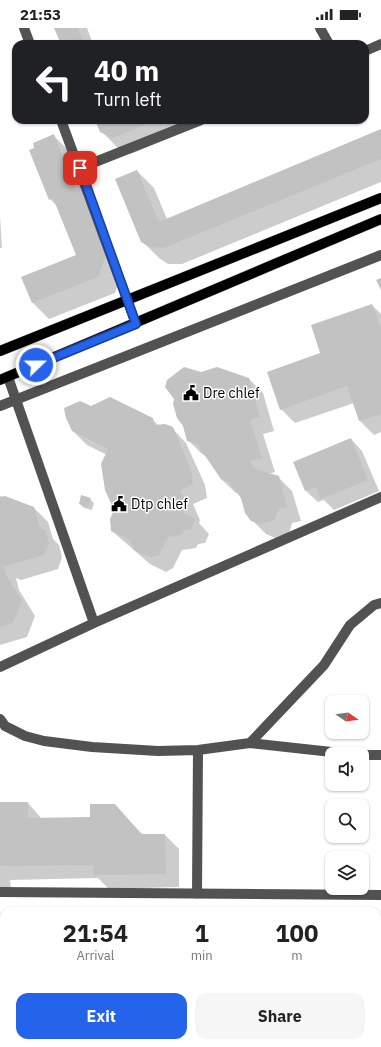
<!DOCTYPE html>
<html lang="en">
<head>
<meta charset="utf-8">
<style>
	body { margin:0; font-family:"IBM Plex Sans",sans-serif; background:#f6f6f6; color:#222; height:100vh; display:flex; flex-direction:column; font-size:15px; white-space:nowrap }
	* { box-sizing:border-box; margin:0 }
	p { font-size:13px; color:#767676 }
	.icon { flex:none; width:22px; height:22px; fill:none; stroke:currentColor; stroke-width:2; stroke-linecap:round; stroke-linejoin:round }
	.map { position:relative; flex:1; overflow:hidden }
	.sheet { position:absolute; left:0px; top:879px; width:381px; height:140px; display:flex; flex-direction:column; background:#fff; border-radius:12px 12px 0 0; box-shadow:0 1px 3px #0004 }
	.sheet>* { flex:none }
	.banner { position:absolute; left:12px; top:12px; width:357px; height:84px; border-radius:12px; box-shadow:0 1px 3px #0004; background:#202124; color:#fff; overflow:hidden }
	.needle { width:26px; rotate:103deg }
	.buttons { position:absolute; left:325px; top:667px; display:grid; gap:8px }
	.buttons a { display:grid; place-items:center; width:44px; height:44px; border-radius:8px; background:#fff; box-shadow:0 1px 3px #0004; font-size:20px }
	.pin { position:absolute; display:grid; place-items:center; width:34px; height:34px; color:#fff; margin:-17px; border-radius:8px; box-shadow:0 2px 6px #0006 }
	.me { position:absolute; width:44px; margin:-22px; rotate:68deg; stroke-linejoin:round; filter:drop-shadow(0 0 3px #0008) }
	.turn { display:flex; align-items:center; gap:14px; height:84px; padding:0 16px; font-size:18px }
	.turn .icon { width:52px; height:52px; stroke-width:2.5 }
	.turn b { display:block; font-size:28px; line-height:34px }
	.eta { display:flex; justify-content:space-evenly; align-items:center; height:68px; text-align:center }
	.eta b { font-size:24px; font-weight:700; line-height:28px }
	.cta { display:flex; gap:8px; margin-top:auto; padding:8px 16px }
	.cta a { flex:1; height:46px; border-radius:12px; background:#2563eb; color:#fff; font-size:16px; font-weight:700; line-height:46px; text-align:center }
	.cta a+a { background:#f6f6f6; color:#222 }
	.status { display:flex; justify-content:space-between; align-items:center; height:28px; padding:0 20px; background:#fff; direction:ltr }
	.status svg { height:11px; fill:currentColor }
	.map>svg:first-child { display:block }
</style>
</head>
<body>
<div class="status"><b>21:53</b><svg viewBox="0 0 49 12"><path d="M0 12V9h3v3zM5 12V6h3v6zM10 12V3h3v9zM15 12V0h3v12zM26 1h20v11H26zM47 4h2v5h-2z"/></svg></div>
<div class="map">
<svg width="381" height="1019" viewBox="0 0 381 1019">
	<rect width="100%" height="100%" fill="#fff"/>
	<path fill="#0003" d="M 55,0 L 87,0 L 93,16 L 62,16 Z
		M 96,92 L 213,92 L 131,126 L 118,120 L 101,103 Z
		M 381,102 L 381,154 L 182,236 L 168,236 L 159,230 L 142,213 L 137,143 L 154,160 L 167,191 Z
		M 54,108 L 70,124 L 122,245 L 115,265 L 49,291 L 32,274 L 77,228 L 58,179 L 50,171 Z
		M 0,189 L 2,220 L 0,220 Z
		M 372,277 L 381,286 L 381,404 L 374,407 L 360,393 L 354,375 L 295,395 L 281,381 L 322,326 Z
		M 201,345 L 249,351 L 263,365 L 274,403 L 263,406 L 275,444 L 268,446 L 278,449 L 292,463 L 301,493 L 292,495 L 289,506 L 275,510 L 266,506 L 252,492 L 239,466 L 236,465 L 221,451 L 206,428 L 202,426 L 188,412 Z
		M 91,379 L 152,391 L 159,398 L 172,400 L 186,415 L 205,457 L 207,470 L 193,476 L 200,492 L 199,495 L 209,506 L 205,515 L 198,516 L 196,520 L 182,522 L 173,540 L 166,544 L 150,536 L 112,503 L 115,482 L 107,427 L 87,417 L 73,403 Z
		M 351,411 L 362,423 L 379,463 L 334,482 L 324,472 L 318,474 L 306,463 L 295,435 Z
		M 0,468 L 34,480 L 48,494 L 53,511 L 59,517 L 62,529 L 58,541 L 21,552 L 16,550 L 19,562 L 35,588 L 27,609 L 0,617 Z
		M 90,471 L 94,475 L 92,482 L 84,480 L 80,476 Z
		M 0,775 L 28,775 L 42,791 L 91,790 L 115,777 L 143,807 L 165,807 L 179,821 L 179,859 L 109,861 L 98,850 L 10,852 L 11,860 L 0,861 Z
		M 0,930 L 4,930 L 4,992 L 0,992 Z
		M 111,1015 L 154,1015 L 158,1019 L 111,1019 Z
		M 164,1015 L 252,1015 L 252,1019 L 164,1019 Z
		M 256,1015 L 328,1015 L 328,1019 L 256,1019 Z"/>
	<path fill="#c2c2c2" d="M 54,0 L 78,0 L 84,16 L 61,16 Z
		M 95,92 L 156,92 L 113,110 L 100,104 Z
		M 381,101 L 381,131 L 164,220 L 150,219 L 141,214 L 115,151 L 137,142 L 159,194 Z
		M 54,106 L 76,163 L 80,161 L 106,227 L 98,249 L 32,275 L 21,249 L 76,227 L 53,170 L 49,172 L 29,122 L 34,120 L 33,115 Z
		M 381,250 L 381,262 L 376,252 Z
		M 372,276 L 381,301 L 381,386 L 359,393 L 347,358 L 280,382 L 267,344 L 320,325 L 311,297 Z
		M 184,339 L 201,344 L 217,339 L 249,350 L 260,389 L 250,392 L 262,430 L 250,433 L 255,441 L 279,448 L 287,479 L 278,481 L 275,492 L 261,496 L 251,493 L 245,485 L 241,470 L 229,454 L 221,451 L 197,416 L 187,413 L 183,398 L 177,390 L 173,376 L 174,371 L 165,359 L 167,352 Z
		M 110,369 L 153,390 L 154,397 L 165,396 L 173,399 L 191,442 L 193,456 L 180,462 L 187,477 L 183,485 L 196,491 L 191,501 L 184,502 L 182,507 L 168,509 L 159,527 L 151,530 L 134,522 L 130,512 L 111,503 L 110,491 L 114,482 L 105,462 L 101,436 L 108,421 L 72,403 L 66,390 L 64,380 L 80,373 L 91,378 Z
		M 351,410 L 368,452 L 321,471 L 316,459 L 305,463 L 293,434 Z
		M 81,467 L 91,470 L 88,479 L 79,476 Z
		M 5,468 L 34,479 L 40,500 L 45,502 L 49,515 L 44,527 L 6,538 L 3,537 L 6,547 L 22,573 L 13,595 L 0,599 L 0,469 Z
		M 0,774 L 28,774 L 28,790 L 90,789 L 90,776 L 115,776 L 141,806 L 165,806 L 166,846 L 94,847 L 93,837 L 0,838 Z
		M 0,929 L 4,929 L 4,981 L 0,981 Z
		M 377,935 L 381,935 L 381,1019 L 343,1019 L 343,1015 L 377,1015 Z
		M 110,1015 L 148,1015 L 148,1019 L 110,1019 Z
		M 163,1015 L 238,1015 L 238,1019 L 163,1019 Z
		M 255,1015 L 314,1015 L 314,1019 L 255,1019 Z
		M 27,1016 L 27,1019 L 0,1019 L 0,1017 Z"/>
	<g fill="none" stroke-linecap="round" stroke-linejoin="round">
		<defs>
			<path id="major" d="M 0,323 L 381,170
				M 0,352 C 127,299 254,245 381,191"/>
		</defs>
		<use href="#major" stroke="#dbdbdb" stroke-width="11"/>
		<path stroke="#525252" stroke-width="10" d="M 24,0 L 30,16
			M 320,0 L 329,16
			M 365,23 L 381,16
			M 61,92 L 136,296
			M 80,140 L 201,92
			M 8,349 L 94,595
			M 0,378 L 381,227
			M 0,639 L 94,595 L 381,469
			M 0,691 L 5,698 L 25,708 L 44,713 L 92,719 L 158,723 L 198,722 L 250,715 L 324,637 L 350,597 L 374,577 L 381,575
			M 250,715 L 350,726
			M 362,727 L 381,727
			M 0,864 L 381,867
			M 197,866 L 198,722"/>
		<use href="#major" stroke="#000" stroke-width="10"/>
	</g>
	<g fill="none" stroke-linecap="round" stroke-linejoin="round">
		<defs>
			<path id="route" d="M 36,337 L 136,296 L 80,140"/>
		</defs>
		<use href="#route" stroke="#184099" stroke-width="10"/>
		<use href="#route" stroke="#2563eb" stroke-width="7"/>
	</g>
	<defs>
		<symbol id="civic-bare" viewBox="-9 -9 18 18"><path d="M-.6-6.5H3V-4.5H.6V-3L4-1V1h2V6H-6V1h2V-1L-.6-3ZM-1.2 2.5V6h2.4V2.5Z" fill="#000" stroke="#fff" stroke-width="2.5" paint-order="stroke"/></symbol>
	</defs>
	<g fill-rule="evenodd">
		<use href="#civic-bare" x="180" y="354" width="22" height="22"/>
		<use href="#civic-bare" x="108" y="465" width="22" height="22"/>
	</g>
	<g text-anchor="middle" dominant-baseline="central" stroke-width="3" stroke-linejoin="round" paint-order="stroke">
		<g font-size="14" fill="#000" stroke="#fff" text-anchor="start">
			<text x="203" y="365">Dre chlef</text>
			<text x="131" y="476">Dtp chlef</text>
		</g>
	</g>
</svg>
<div class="buttons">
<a><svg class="needle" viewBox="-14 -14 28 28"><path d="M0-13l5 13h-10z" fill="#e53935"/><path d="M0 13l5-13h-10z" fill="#767676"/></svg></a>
<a><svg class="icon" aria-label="sound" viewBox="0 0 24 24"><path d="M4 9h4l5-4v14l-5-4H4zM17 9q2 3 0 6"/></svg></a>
<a><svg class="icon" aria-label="search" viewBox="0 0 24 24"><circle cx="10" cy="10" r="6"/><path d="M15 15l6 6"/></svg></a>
<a><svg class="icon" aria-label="layers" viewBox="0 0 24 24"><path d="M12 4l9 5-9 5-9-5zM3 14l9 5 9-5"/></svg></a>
</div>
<div class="pin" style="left:80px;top:140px;background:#d93025"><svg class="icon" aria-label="arrive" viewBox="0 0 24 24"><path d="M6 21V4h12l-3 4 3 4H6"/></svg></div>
<svg class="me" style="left:36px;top:337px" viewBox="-20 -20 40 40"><circle r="17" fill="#2563eb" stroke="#fff" stroke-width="3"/><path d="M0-11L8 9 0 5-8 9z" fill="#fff"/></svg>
<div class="banner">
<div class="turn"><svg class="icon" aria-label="left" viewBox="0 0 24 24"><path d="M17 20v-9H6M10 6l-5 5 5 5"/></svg><div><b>40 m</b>Turn left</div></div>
</div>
<section class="sheet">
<div class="eta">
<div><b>21:54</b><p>Arrival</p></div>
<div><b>1</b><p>min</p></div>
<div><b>100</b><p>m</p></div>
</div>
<div class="cta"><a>Exit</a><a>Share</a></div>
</section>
</div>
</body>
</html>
